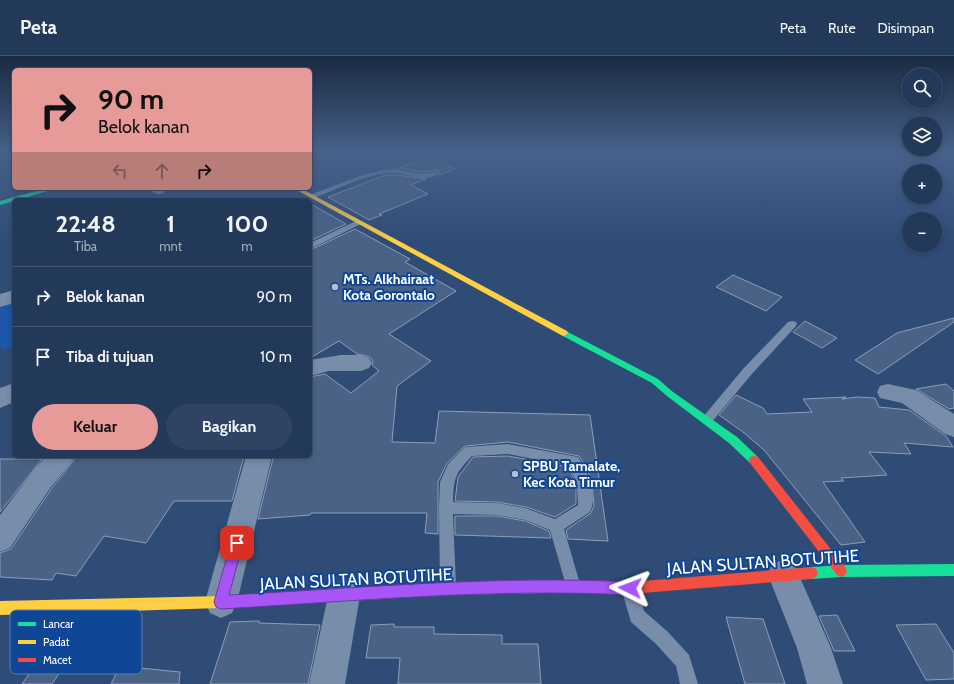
<!DOCTYPE html>
<html lang="id">
<head>
<meta charset="utf-8">
<style>
	body { margin:0; font-family:Cabin,sans-serif; background:#2f4462; color:#f1f3f6; height:100vh; display:flex; flex-direction:column; font-size:15px; white-space:nowrap }
	* { box-sizing:border-box; margin:0 }
	p { font-size:13px; color:#a3acba }
	.icon { flex:none; width:22px; height:22px; fill:none; stroke:currentColor; stroke-width:2; stroke-linecap:round; stroke-linejoin:round }
	.map { position:relative; flex:1; overflow:hidden }
	.side { position:absolute; left:12px; top:142px; width:300px; height:260px; display:flex; flex-direction:column; background:#233959; border-radius:6px; box-shadow:0 2px 6px #0003,0 0 0 1px #40536f }
	.side>* { flex:none }
	.top-card { position:absolute; left:12px; top:12px; width:300px; height:122px; border-radius:6px; box-shadow:0 2px 6px #0003,0 0 0 1px #40536f; background:#e69b98; color:#111; overflow:hidden }
	.tools { position:absolute; left:902px; top:12px; display:grid; gap:8px }
	.tools a { display:grid; place-items:center; width:40px; height:40px; border-radius:50%; background:#233959; box-shadow:0 2px 6px #0003,0 0 0 1px #40536f; font-size:20px }
	.pin { position:absolute; display:grid; place-items:center; width:34px; height:34px; color:#fff; margin:-17px; border-radius:8px; box-shadow:0 2px 6px #0006 }
	.me { position:absolute; width:44px; margin:-22px; rotate:273deg; stroke-linejoin:round; filter:drop-shadow(0 0 3px #0008) }
	.turn { display:flex; align-items:center; gap:14px; height:84px; padding:0 20px; font-size:18px }
	.turn .icon { width:52px; height:52px; stroke-width:2.5 }
	.turn b { display:block; font-size:28px; line-height:34px }
	.lanes { display:flex; align-items:center; height:38px; padding:0 20px; background:#0003; justify-content:center; gap:20px; direction:ltr }
	.lanes .off { opacity:.35 }
	.eta { display:flex; justify-content:space-evenly; align-items:center; height:68px; text-align:center }
	.eta b { font-size:24px; font-weight:700; line-height:28px }
	.primary-button { display:flex; gap:8px; margin-top:auto; padding:8px 20px }
	.primary-button a { flex:1; height:46px; border-radius:24px; background:#e69b98; color:#111; font-size:16px; font-weight:700; line-height:46px; text-align:center }
	.primary-button a+a { background:#2f4462; color:#f1f3f6 }
	ul { padding:0; list-style:none }
	li { display:flex; align-items:center; gap:12px; height:60px; padding:0 20px; border-top:1px solid #40536f }
	li div { flex:1 }
	li b { display:block; font-size:15px }
	li em { font-style:normal }
	header { display:flex; align-items:center; gap:24px; box-sizing:border-box; height:56px; padding:0 20px; background:#233959; border-bottom:1px solid #40536f }
	header strong { font-size:19px }
	nav { display:flex; gap:22px; margin-inline-start:auto; font-size:14px }
	.map>svg:first-child { display:block }
</style>
</head>
<body>
<header>
<strong>Peta</strong>
<nav><a>Peta</a><a>Rute</a><a>Disimpan</a></nav>
</header>
<div class="map">
<svg width="954" height="628" viewBox="0 0 954 628">
	<rect width="100%" height="100%" fill="#2f4c77"/>
	<path fill="#1b56a9" d="M 14,244 L 14,289 L 4,294 L 0,290 L 0,249 Z"/>
	<path fill="#4a6285" stroke="#8d9eb7" d="M 429,100 L 455,113 L 439,119 L 440,117 L 437,114 L 421,116 L 399,112 Z
		M 385,119 L 397,119 L 426,123 L 411,129 L 428,138 L 379,158 L 382,159 L 369,164 L 328,141 Z
		M 310,148 L 311,148 L 346,168 L 310,185 Z
		M 355,173 L 410,203 L 405,206 L 456,235 L 389,278 L 431,305 L 397,330 L 392,386 L 435,387 L 439,355 L 590,359 L 608,485 L 568,483 L 566,474 L 591,457 L 594,449 L 592,427 L 587,412 L 579,400 L 508,386 L 465,390 L 447,407 L 438,426 L 438,478 L 425,477 L 427,457 L 311,457 L 310,459 L 258,463 L 273,402 L 310,400 L 310,321 L 325,318 L 351,337 L 379,315 L 372,309 L 373,306 L 370,301 L 357,298 L 339,285 L 310,302 L 310,194 Z
		M 733,219 L 782,241 L 766,255 L 716,231 Z
		M 954,262 L 954,266 L 878,318 L 855,304 L 897,277 Z
		M 805,265 L 837,282 L 822,292 L 793,276 Z
		M 946,328 L 954,335 L 954,352 L 949,353 L 916,333 Z
		M 736,339 L 763,352 L 767,358 L 812,356 L 803,343 L 846,341 L 842,343 L 857,341 L 875,342 L 879,351 L 909,354 L 946,380 L 953,391 L 904,387 L 911,398 L 869,396 L 887,419 L 841,422 L 844,425 L 823,426 L 865,486 L 841,489 L 764,394 L 743,376 L 719,359 Z
		M 77,400 L 244,400 L 232,445 L 174,445 L 146,487 L 104,480 L 76,520 L 56,517 L 52,524 L 0,521 L 0,497 L 11,493 L 52,432 Z
		M 508,400 L 568,411 L 576,427 L 576,448 L 555,461 L 526,451 L 497,446 L 455,445 L 458,421 L 473,401 Z
		M 0,403 L 42,403 L 0,456 Z
		M 455,460 L 497,460 L 525,465 L 549,475 L 551,482 L 455,479 Z
		M 837,559 L 855,595 L 834,595 L 819,560 Z
		M 726,561 L 763,563 L 785,628 L 745,628 Z
		M 259,565 L 259,567 L 320,569 L 308,628 L 210,628 L 230,566 Z
		M 394,568 L 394,571 L 434,571 L 434,578 L 502,579 L 502,588 L 538,588 L 541,628 L 398,628 L 400,602 L 366,602 L 371,569 Z
		M 936,568 L 954,597 L 954,623 L 926,624 L 896,569 Z
		M 60,573 L 85,579 L 52,628 L 22,628 Z
		M 120,610 L 180,616 L 179,628 L 111,628 Z"/>
	<g fill="none" stroke-linecap="round" stroke-linejoin="round">
		<path fill="#788da9" fill-rule="evenodd" d="M 397,113 C 413,116 420,120 436,115 L 439,117 C 425,129 407,116 391,117 C 365,118 338,133 314,142 L 311,142 L 307,140 L 360,120 L 382,114 Z
			M 356,165 L 362,165 L 363,167 L 310,193 L 310,187 Z
			M 792,265 L 796,266 L 797,268 L 796,270 L 751,319 L 711,367 L 707,369 L 703,367 L 701,364 L 703,361 L 743,313 L 788,266 Z
			M 508,388 L 578,401 C 588,415 598,439 590,456 L 564,473 L 580,528 L 577,533 L 572,536 L 567,533 L 550,474 L 525,464 L 497,459 L 453,458 L 456,531 L 453,536 L 448,539 L 443,536 L 440,531 L 439,452 L 440,426 L 448,408 L 465,391 ZM 508,398 L 569,410 L 577,427 L 578,449 L 555,463 L 525,452 L 497,447 L 453,446 C 454,421 455,418 472,400 Z
			M 630,527 L 636,529 L 644,555 L 668,576 L 689,599 L 698,628 L 680,628 L 676,610 L 656,588 L 631,566 L 622,535 L 624,529 Z"/>
		<path fill="#788da9" fill-rule="evenodd" d="M 149,132 L 165,132 L 166,134 L 164,137 C 158,139 153,138 149,132 Z
			M 14,234 L 14,247 L 0,251 L 0,238 Z
			M 341,299 L 361,299 L 369,302 L 372,307 L 369,312 L 361,315 L 329,315 L 310,320 L 310,304 Z
			M 14,327 L 14,346 L 0,352 L 0,332 Z
			M 888,328 L 916,334 L 954,358 L 954,381 L 945,378 L 902,347 L 880,342 L 877,336 L 880,330 Z
			M 46,400 L 75,400 L 71,407 L 51,431 L 10,492 L 0,496 L 0,459 L 33,415 Z
			M 246,400 L 272,400 L 237,546 L 232,557 L 221,562 L 210,557 L 205,546 Z
			M 783,504 L 794,508 L 831,592 L 843,628 L 807,628 L 797,592 L 768,519 L 772,508 Z
			M 344,524 L 355,529 L 360,540 L 345,628 L 309,628 L 328,540 L 333,529 Z"/>
		<path fill="#16e098" fill-rule="evenodd" d="M 48,132 L 58,132 L 0,149 L 0,145 Z
			M 564,274 L 658,323 L 673,336 L 737,381 L 758,401 L 759,404 L 758,407 L 754,408 L 750,407 L 729,387 L 667,340 L 652,327 L 561,279 L 560,277 L 561,275 Z
			M 954,508 L 954,520 L 841,521 L 812,523 L 808,521 L 806,517 L 808,513 L 812,511 L 841,509 Z
			M 589,524 L 593,526 L 595,530 L 593,534 L 589,536 L 448,539 L 298,548 L 293,547 L 292,542 L 293,537 L 298,536 L 448,527 Z"/>
		<path fill="#ffcf43" fill-rule="evenodd" d="M 293,132 L 300,132 L 567,275 L 568,277 L 564,280 L 561,279 Z
			M 298,536 L 303,537 L 304,542 L 303,547 L 298,548 L 221,552 L 0,559 L 0,545 L 221,540 Z"/>
		<path fill="#f24e42" fill-rule="evenodd" d="M 754,400 L 758,401 L 845,511 L 847,515 L 845,519 L 841,521 L 837,519 L 750,407 L 749,404 L 750,401 Z
			M 812,511 L 816,513 L 818,517 L 816,521 L 812,523 L 630,538 L 589,536 L 585,534 L 583,530 L 585,526 L 589,524 L 630,526 Z"/>
	</g>
	<linearGradient id="sky" x2="0" y2="1"><stop stop-color="#1a2a41"/><stop offset="0.52" stop-color="#47618a"/><stop offset="1" stop-color="#47618a" stop-opacity="0"/></linearGradient>
	<rect width="954" height="185" fill="url(#sky)"/>
	<path fill="#a855f7" stroke="#6d37a1" d="M 237,481 L 241,483 L 243,487 L 229,539 C 362,532 496,519 630,526 L 634,528 L 636,532 L 634,537 L 630,539 C 494,532 357,545 221,553 L 216,551 L 214,546 L 231,487 L 233,483 Z"/>
	<g fill="#b6c0cf" stroke="#104696" stroke-width="1.5">
		<circle cx="335" cy="231" r="4"/>
		<circle cx="515" cy="418" r="4"/>
	</g>
	<g text-anchor="middle" dominant-baseline="central" stroke-width="4" stroke-linejoin="round" paint-order="stroke">
		<g font-size="14" font-weight="bold" fill="#fff" stroke="#104696" text-anchor="start">
			<text x="343" y="223">MTs. Alkhairaat<tspan x="343" dy="16">Kota Gorontalo</tspan></text>
			<text x="523" y="410">SPBU Tamalate,<tspan x="523" dy="16">Kec Kota Timur</tspan></text>
		</g>
		<g font-size="17" fill="#fff" stroke="#104696">
			<text transform="translate(763 506) rotate(-4)">JALAN SULTAN BOTUTIHE</text>
			<text transform="translate(356 523) rotate(-3)">JALAN SULTAN BOTUTIHE</text>
		</g>
	</g>
	<rect x="10" y="554" width="132" height="64" rx="6" fill="#104696" stroke="#587eb6" stroke-width="1"/>
	<rect x="18" y="566" width="18" height="4" fill="#16e098"/>
	<rect x="18" y="584" width="18" height="4" fill="#ffcf43"/>
	<rect x="18" y="602" width="18" height="4" fill="#f24e42"/>
	<g font-size="11" fill="#fff">
		<text x="43" y="572">Lancar</text>
		<text x="43" y="590">Padat</text>
		<text x="43" y="608">Macet</text>
	</g>
</svg>
<div class="tools">
<a><svg class="icon" aria-label="search" viewBox="0 0 24 24"><circle cx="10" cy="10" r="6"/><path d="M15 15l6 6"/></svg></a>
<a><svg class="icon" aria-label="layers" viewBox="0 0 24 24"><path d="M12 4l9 5-9 5-9-5zM3 14l9 5 9-5"/></svg></a>
<a>+</a>
<a>−</a>
</div>
<div class="pin" style="left:237px;top:487px;background:#d93025"><svg class="icon" aria-label="arrive" viewBox="0 0 24 24"><path d="M6 21V4h12l-3 4 3 4H6"/></svg></div>
<svg class="me" style="left:630px;top:532px" viewBox="-20 -20 40 40"><path d="M0-17L14 15 0 8-14 15z" fill="#a855f7" stroke="#fff" stroke-width="4"/></svg>
<div class="top-card">
<div class="turn"><svg class="icon" aria-label="right" viewBox="0 0 24 24"><path d="M7 20v-9h11M14 6l5 5-5 5"/></svg><div><b>90 m</b>Belok kanan</div></div>
<div class="lanes"><svg class="icon off" aria-label="left" viewBox="0 0 24 24"><path d="M17 20v-9H6M10 6l-5 5 5 5"/></svg><svg class="icon off" aria-label="ahead" viewBox="0 0 24 24"><path d="M12 20V5M6 11l6-6 6 6"/></svg><svg class="icon" aria-label="right" viewBox="0 0 24 24"><path d="M7 20v-9h11M14 6l5 5-5 5"/></svg></div>
</div>
<section class="side">
<div class="eta">
<div><b>22:48</b><p>Tiba</p></div>
<div><b>1</b><p>mnt</p></div>
<div><b>100</b><p>m</p></div>
</div>
<ul>
<li><svg class="icon" aria-label="right" viewBox="0 0 24 24"><path d="M7 20v-9h11M14 6l5 5-5 5"/></svg><div><b>Belok kanan</b></div><em>90 m</em></li>
<li><svg class="icon" aria-label="arrive" viewBox="0 0 24 24"><path d="M6 21V4h12l-3 4 3 4H6"/></svg><div><b>Tiba di tujuan</b></div><em>10 m</em></li>
</ul>
<div class="primary-button"><a>Keluar</a><a>Bagikan</a></div>
</section>
</div>
</body>
</html>
